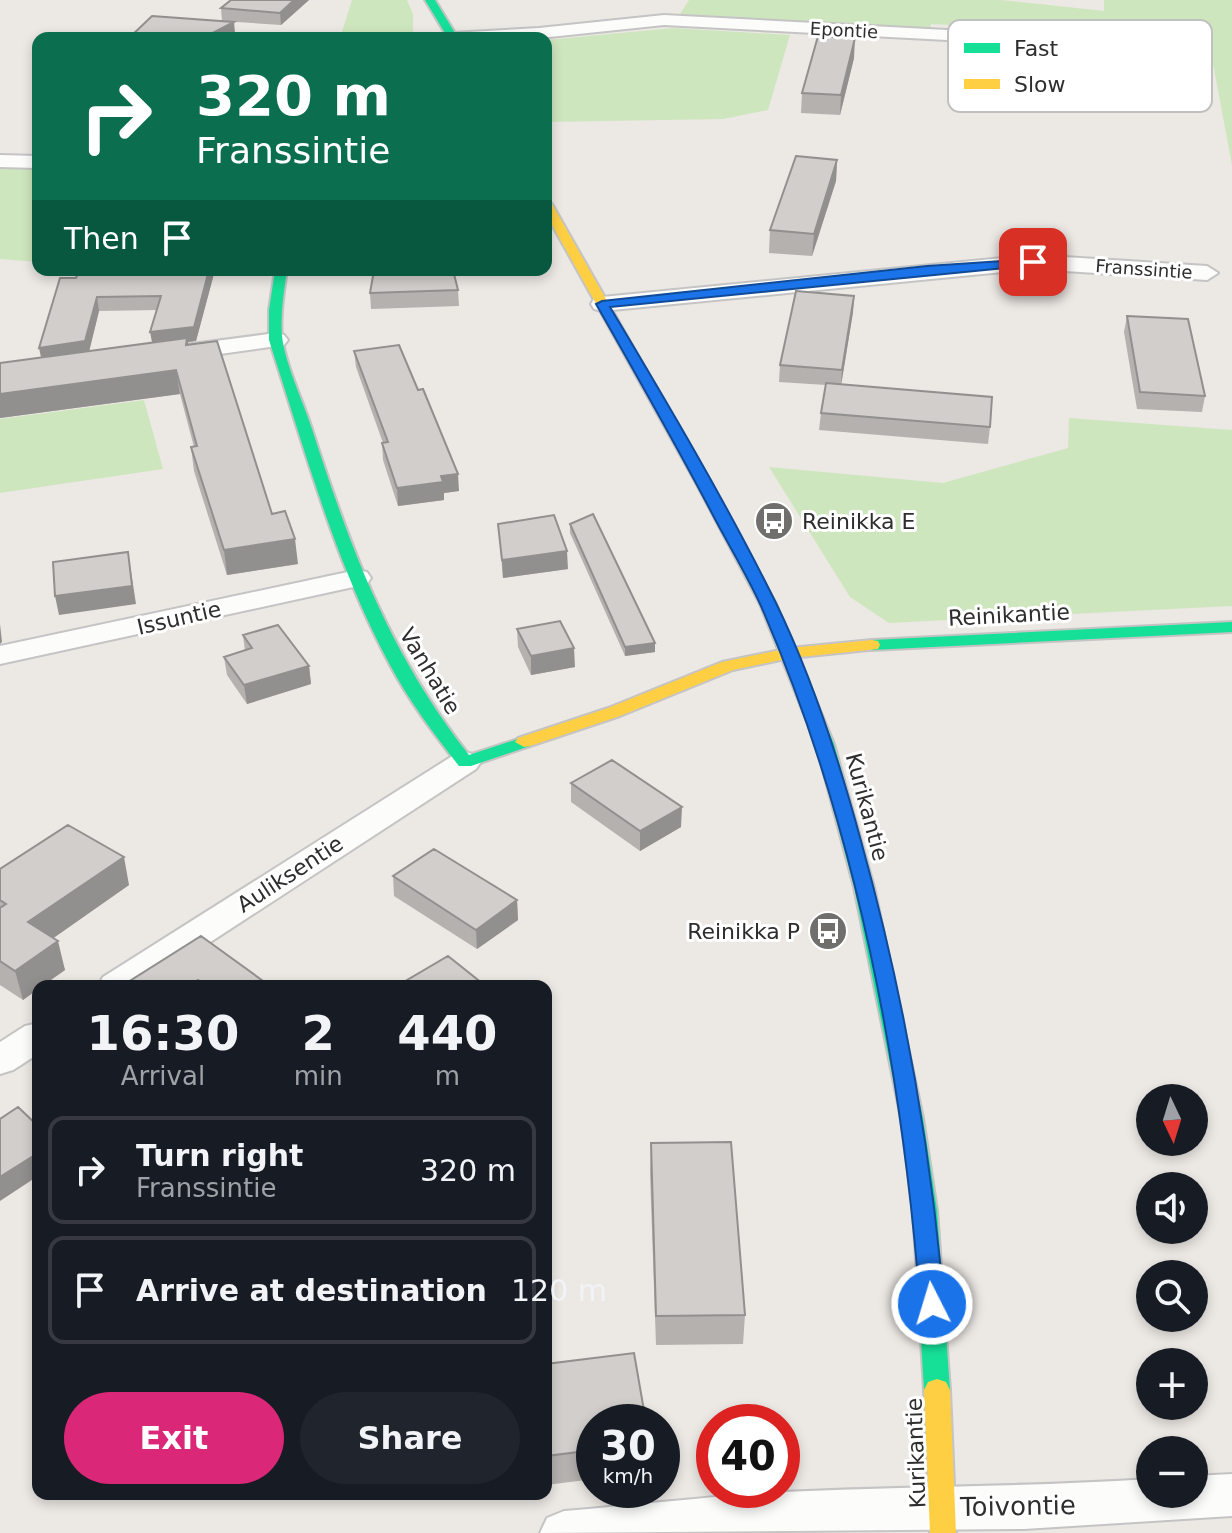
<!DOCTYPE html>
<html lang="en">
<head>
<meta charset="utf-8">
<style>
	body { margin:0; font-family:"DejaVu Sans",sans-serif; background:#20242c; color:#f1f3f6; height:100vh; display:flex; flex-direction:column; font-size:30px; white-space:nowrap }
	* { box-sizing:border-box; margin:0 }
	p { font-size:26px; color:#9ea1a6 }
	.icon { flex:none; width:44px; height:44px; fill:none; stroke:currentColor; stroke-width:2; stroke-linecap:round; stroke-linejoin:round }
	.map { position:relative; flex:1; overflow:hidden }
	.side { position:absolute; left:32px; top:980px; width:520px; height:520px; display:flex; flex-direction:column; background:#171b24; border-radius:16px; box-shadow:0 4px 12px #0003 }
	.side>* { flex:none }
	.banner { position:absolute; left:32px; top:32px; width:520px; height:244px; border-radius:16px; box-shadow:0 4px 12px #0003; background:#0b6e4f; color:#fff; overflow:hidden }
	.needle { width:52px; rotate:176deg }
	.fabs { position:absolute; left:1136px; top:1084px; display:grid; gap:16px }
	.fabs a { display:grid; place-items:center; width:72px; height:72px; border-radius:50%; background:#171b24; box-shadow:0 4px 12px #0003; font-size:40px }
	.speed { position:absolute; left:576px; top:1404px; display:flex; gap:16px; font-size:40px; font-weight:700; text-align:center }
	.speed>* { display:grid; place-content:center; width:104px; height:104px; border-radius:50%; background:#171b24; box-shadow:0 4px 12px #0003; line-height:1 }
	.speed small { font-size:20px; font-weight:400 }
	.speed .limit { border:12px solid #d22; background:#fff; color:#111 }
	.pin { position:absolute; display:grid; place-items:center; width:68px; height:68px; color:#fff; margin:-34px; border-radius:16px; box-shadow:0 4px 12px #0006 }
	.me { position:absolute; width:88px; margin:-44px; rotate:355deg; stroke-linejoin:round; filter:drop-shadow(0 0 6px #0008) }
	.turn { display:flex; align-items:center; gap:28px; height:168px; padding:0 32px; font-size:36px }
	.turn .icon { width:104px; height:104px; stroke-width:2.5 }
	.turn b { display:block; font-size:56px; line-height:68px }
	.then { display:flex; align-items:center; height:76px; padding:0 32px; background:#0003; gap:16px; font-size:30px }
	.eta { display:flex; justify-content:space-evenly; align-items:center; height:136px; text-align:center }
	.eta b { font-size:48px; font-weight:600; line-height:56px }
	.button { display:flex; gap:16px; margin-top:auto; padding:16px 32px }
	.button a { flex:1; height:92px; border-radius:48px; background:#db2777; color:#fff; font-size:32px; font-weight:600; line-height:92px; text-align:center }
	.button a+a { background:#20242c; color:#f1f3f6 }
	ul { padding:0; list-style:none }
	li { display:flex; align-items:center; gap:24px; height:108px; margin:0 16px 12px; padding:0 16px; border:4px solid #363941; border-radius:16px }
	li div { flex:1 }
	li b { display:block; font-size:30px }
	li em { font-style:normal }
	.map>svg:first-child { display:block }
</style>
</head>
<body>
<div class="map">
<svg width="1232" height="1533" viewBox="0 0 1232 1533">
	<rect width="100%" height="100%" fill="#ece8e4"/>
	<path fill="#cee6be" d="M 352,0 L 407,0 L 413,14 L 413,32 L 378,38 L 340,38 Z
		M 689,0 L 1001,0 L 1104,11 L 1104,0 L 1232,0 L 1232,165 L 1206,26 L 1076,19 L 1076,32 L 931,24 L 930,29 L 680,14 Z
		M 673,28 L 790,35 L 768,110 L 723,119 L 546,122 L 546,40 Z
		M 0,167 L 38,169 L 38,262 L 0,259 Z
		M 144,400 L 163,469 L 0,493 L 0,419 Z
		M 1069,418 L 1232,430 L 1232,606 L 889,623 L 850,597 L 769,467 L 943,483 L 1068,448 Z"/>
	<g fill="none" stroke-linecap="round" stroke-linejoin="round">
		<defs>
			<path id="street" d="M 664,15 L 1023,34 L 1032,39 L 1023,44 L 664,25 L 540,38 L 442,38 L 451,33 L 539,28 Z
				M 0,155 L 38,156 L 38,168 L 0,167 Z
				M 1033,255 L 1207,266 L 1218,273 L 1207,280 L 1033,269 L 602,311 L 594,309 L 591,304 L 594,299 L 602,297 Z
				M 276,333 L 284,335 L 288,340 L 284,345 L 177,360 L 169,358 L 165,353 L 169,348 L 177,346 Z
				M 357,570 L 367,572 L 371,578 L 367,584 L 0,664 L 0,646 Z
				M 465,752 L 476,755 L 481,762 L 476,769 L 143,986 L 98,986 L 103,977 L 454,755 Z
				M 38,1023 L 38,1054 L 13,1070 L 0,1074 L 0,1042 L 25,1026 Z
				M 1232,1474 L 1232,1516 L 1024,1529 L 540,1533 L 547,1518 L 564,1511 C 637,1505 710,1496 783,1492 C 906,1486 1028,1487 1150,1479 L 1150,1494 L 1194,1494 L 1194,1476 Z"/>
			<path id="fast" d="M 425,0 L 435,0 L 458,38 L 448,38 Z
				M 275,270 L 287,270 C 284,292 280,314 282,336 C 285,364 303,401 312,429 C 351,550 389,653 469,755 L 524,737 L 533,742 L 530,746 L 471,766 L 459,766 C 434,734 409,701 390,665 C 335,563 305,450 269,340 L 269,310 Z
				M 702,477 L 709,481 L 776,604 L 834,744 L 874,887 L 923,1118 L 937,1210 L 950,1390 L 946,1398 L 937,1401 L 928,1398 L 924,1390 L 913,1210 L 901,1118 L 854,887 L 816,744 L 760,604 L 695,481 Z
				M 1232,622 L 1232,632 L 872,650 L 864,645 L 872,640 Z"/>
			<path id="slow" d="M 546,201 L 552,204 L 709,481 L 707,484 L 697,484 L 695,481 L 546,214 Z
				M 872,640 L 878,641 L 880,645 L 878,649 L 790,658 L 733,670 L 620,716 L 530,746 L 524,747 L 515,742 L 518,738 L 608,708 L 722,662 L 790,648 Z
				M 937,1379 L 946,1382 L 950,1390 L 956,1533 L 930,1533 L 924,1390 L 928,1382 Z"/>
		</defs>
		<use href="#street" stroke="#c5c4c5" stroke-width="4"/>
		<use href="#fast" stroke="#c5c4c5" stroke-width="4"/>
		<use href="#slow" stroke="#c5c4c5" stroke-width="4"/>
		<use href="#street" fill="#fcfcfb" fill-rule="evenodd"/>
		<use href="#fast" fill="#16e098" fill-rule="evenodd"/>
		<use href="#slow" fill="#ffcf43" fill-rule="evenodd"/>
	</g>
	<path fill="#b4b1af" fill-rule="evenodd" d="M 231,0 L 309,0 L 281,25 L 222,21 L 221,8 Z
		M 1106,22 L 1149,78 L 1146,99 L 1105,96 L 1104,41 Z
		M 854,58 L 840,115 L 801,113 L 802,93 Z
		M 837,160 L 836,181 L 812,256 L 769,253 L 770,230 Z
		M 215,270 L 196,341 L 188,342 L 188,344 L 298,564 L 227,575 L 194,471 L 191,447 L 194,447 L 180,394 L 0,418 L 0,363 L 41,358 L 76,278 ZM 157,310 L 152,343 L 89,351 L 99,311 Z
		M 458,290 L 459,306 L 371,309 L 370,293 Z
		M 854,296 L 853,312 L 841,385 L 990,427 L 988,444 L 819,430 L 821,413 L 826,385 L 779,382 L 780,365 Z
		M 1127,316 L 1205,396 L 1202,412 L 1137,409 L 1124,332 Z
		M 354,351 L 459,491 L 444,493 L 444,500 L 398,506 L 383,460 L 382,443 L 383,443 L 356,367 Z
		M 498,524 L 568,569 L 503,578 Z
		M 570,524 L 655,652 L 625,656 L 570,533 Z
		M 517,629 L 575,667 L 531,675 L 518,647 Z
		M 243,635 L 309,666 L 311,684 L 247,704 L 227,675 L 224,657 L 245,651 Z
		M 571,783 L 681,827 L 640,851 L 571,802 Z
		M 0,869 L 129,885 L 53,938 L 65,970 L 23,1000 L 0,985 Z
		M 393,876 L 517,900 L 518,920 L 477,949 L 394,896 Z
		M 651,1143 L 745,1315 L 743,1344 L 656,1345 L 650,1173 Z
		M 546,1364 L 594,1422 L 594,1479 L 546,1485 Z"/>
	<path fill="#92908e" d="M 294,0 L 309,0 L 281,25 L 280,13 Z
		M 234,22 L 235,33 L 227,38 L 203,38 Z
		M 855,38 L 854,58 L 840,115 L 841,95 Z
		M 837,160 L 836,181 L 812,256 L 814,234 Z
		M 209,270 L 215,270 L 196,341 L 188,342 L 191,361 L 153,347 L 150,332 Z
		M 854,296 L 853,312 L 841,386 L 842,370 Z
		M 97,297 L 99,311 L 88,356 L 42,362 L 39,348 Z
		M 176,370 L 180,394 L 0,418 L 0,394 Z
		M 458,474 L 459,491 L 444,493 L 444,500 L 398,506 L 397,488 L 441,476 Z
		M 295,539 L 298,564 L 227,575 L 224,550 Z
		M 567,551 L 568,569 L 503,578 L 502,560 Z
		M 128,552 L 136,604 L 59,615 L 55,596 Z
		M 0,624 L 2,642 L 0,644 Z
		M 655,643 L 655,652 L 625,656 L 625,647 Z
		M 574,648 L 575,667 L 531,675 L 531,656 Z
		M 309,666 L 311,684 L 247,704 L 244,685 Z
		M 682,807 L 681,827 L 640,851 L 640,831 Z
		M 124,857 L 129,885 L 35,951 L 28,922 Z
		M 517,900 L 518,920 L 477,949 L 476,930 Z
		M 58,941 L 65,970 L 42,986 L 38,986 L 38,989 L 23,1000 L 15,971 Z
		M 198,980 L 199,986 L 188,986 Z
		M 478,980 L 478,986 L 468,986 Z
		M 38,1153 L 38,1176 L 0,1201 L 0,1177 Z"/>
	<path fill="#d1cecb" stroke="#92908e" stroke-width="2" d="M 231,0 L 294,0 L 280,13 L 221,8 Z
		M 152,16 L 234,22 L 203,38 L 129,38 Z
		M 818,36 L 855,38 L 841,95 L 802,93 Z
		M 796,156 L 837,160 L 814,234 L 770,230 Z
		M 79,270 L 209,270 L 194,327 L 150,332 L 161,296 L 97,297 L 85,341 L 39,348 L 60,278 L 76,278 Z
		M 374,270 L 453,270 L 458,290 L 370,293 Z
		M 796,291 L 854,296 L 842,370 L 780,365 Z
		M 1127,316 L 1188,319 L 1205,396 L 1140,392 Z
		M 187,338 L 186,345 L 217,341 L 272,514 L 285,511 L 295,539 L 224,550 L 191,447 L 197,446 L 176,370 L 0,394 L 0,363 Z
		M 399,345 L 418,390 L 423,389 L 458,474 L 441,476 L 443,482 L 397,488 L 382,443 L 388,442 L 354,351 Z
		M 826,383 L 992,397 L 990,427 L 821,413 Z
		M 593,514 L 655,643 L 625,647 L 570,524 Z
		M 554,515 L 567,551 L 502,560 L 498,524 Z
		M 128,552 L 132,586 L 55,596 L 53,562 Z
		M 560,621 L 574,648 L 531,656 L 517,629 Z
		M 278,625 L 309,666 L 244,685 L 224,657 L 252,648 L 243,635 Z
		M 612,760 L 682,807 L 640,831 L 571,783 Z
		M 68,825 L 124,857 L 28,922 L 58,941 L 15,971 L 0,961 L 0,908 L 6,904 L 0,900 L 0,869 Z
		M 434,849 L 517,900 L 476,930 L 393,876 Z
		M 201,936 L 270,986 L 206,986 L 198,980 L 188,986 L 127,986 L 125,984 Z
		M 448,956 L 478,980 L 468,986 L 397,986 Z
		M 18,1107 L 38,1126 L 38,1153 L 0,1177 L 0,1119 Z
		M 731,1142 L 745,1315 L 656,1316 L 651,1143 Z
		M 634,1353 L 646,1422 L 594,1422 L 594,1450 L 546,1456 L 546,1364 Z"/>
	<path fill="#1a73e8" stroke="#114b97" stroke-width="2" d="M 1033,259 L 1039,262 L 1037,265 L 610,307 C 668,404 726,502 776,603 C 813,679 839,760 861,841 C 903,992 931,1148 944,1304 L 941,1311 L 932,1314 L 924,1311 L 920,1304 C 902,1067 856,825 761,606 C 748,577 731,549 716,521 C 678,448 637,376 596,304 L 602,301 L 927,266 Z"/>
	<defs>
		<symbol id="bus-disc" viewBox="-11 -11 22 22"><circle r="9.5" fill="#706f6e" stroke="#fff"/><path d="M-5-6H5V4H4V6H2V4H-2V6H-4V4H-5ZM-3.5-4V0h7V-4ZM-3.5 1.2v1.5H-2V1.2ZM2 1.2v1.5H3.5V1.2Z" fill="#fff"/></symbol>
	</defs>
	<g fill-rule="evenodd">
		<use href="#bus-disc" x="752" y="499" width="44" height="44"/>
		<use href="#bus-disc" x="806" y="909" width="44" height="44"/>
	</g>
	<g text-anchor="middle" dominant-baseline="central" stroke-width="6" stroke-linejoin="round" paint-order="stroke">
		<g font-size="18" fill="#2e2e2e" stroke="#fff">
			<text transform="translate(844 30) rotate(3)">Epontie</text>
			<text transform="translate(1144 269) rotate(4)">Franssintie</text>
		</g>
		<g font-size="22" fill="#2e2e2e" stroke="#fff" text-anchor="start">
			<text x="802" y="521">Reinikka E</text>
			<text x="800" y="931" text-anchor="end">Reinikka P</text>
		</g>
		<g font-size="22" fill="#2e2e2e" stroke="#fff">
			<text transform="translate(1009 615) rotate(-3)">Reinikantie</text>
			<text transform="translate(179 618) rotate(-13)">Issuntie</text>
			<text transform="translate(430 671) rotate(59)">Vanhatie</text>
			<text transform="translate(867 807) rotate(75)">Kurikantie</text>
			<text transform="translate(290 874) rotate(-33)">Auliksentie</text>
			<text transform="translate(916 1453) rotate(-92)">Kurikantie</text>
		</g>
		<g font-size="26" fill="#2e2e2e" stroke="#fff">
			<text transform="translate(1018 1506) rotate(-1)">Toivontie</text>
		</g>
	</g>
	<rect x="948" y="20" width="264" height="92" rx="12" fill="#fff" stroke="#c0c0c0" stroke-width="2"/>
	<rect x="964" y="43" width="36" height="10" fill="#16e098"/>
	<rect x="964" y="79" width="36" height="10" fill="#ffcf43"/>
	<g font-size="22" fill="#2e2e2e">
		<text x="1014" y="56">Fast</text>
		<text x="1014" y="92">Slow</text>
	</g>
</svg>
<div class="fabs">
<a><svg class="needle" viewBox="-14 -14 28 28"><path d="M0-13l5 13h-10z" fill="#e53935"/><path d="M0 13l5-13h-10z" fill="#9ea1a6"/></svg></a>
<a><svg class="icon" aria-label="sound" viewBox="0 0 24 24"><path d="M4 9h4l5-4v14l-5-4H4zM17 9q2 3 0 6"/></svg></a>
<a><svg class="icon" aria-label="search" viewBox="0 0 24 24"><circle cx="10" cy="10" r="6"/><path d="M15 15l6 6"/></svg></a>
<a>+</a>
<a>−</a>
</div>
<div class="speed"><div>30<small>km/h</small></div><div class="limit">40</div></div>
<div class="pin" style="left:1033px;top:262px;background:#d93025"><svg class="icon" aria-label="arrive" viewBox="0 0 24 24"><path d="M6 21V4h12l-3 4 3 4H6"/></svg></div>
<svg class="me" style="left:932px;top:1304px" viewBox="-20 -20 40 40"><circle r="17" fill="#1a73e8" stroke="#fff" stroke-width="3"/><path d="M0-11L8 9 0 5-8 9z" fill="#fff"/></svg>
<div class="banner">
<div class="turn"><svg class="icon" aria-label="right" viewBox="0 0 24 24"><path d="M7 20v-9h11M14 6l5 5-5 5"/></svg><div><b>320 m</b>Franssintie</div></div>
<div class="then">Then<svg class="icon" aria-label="arrive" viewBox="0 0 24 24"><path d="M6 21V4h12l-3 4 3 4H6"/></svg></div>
</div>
<section class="side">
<div class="eta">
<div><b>16:30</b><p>Arrival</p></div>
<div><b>2</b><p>min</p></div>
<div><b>440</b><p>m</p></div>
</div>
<ul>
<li><svg class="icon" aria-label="right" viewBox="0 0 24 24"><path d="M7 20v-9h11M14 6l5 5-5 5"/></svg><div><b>Turn right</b><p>Franssintie</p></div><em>320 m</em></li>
<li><svg class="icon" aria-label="arrive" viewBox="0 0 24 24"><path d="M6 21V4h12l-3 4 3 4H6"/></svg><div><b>Arrive at destination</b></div><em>120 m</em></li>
</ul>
<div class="button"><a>Exit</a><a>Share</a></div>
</section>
</div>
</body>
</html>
